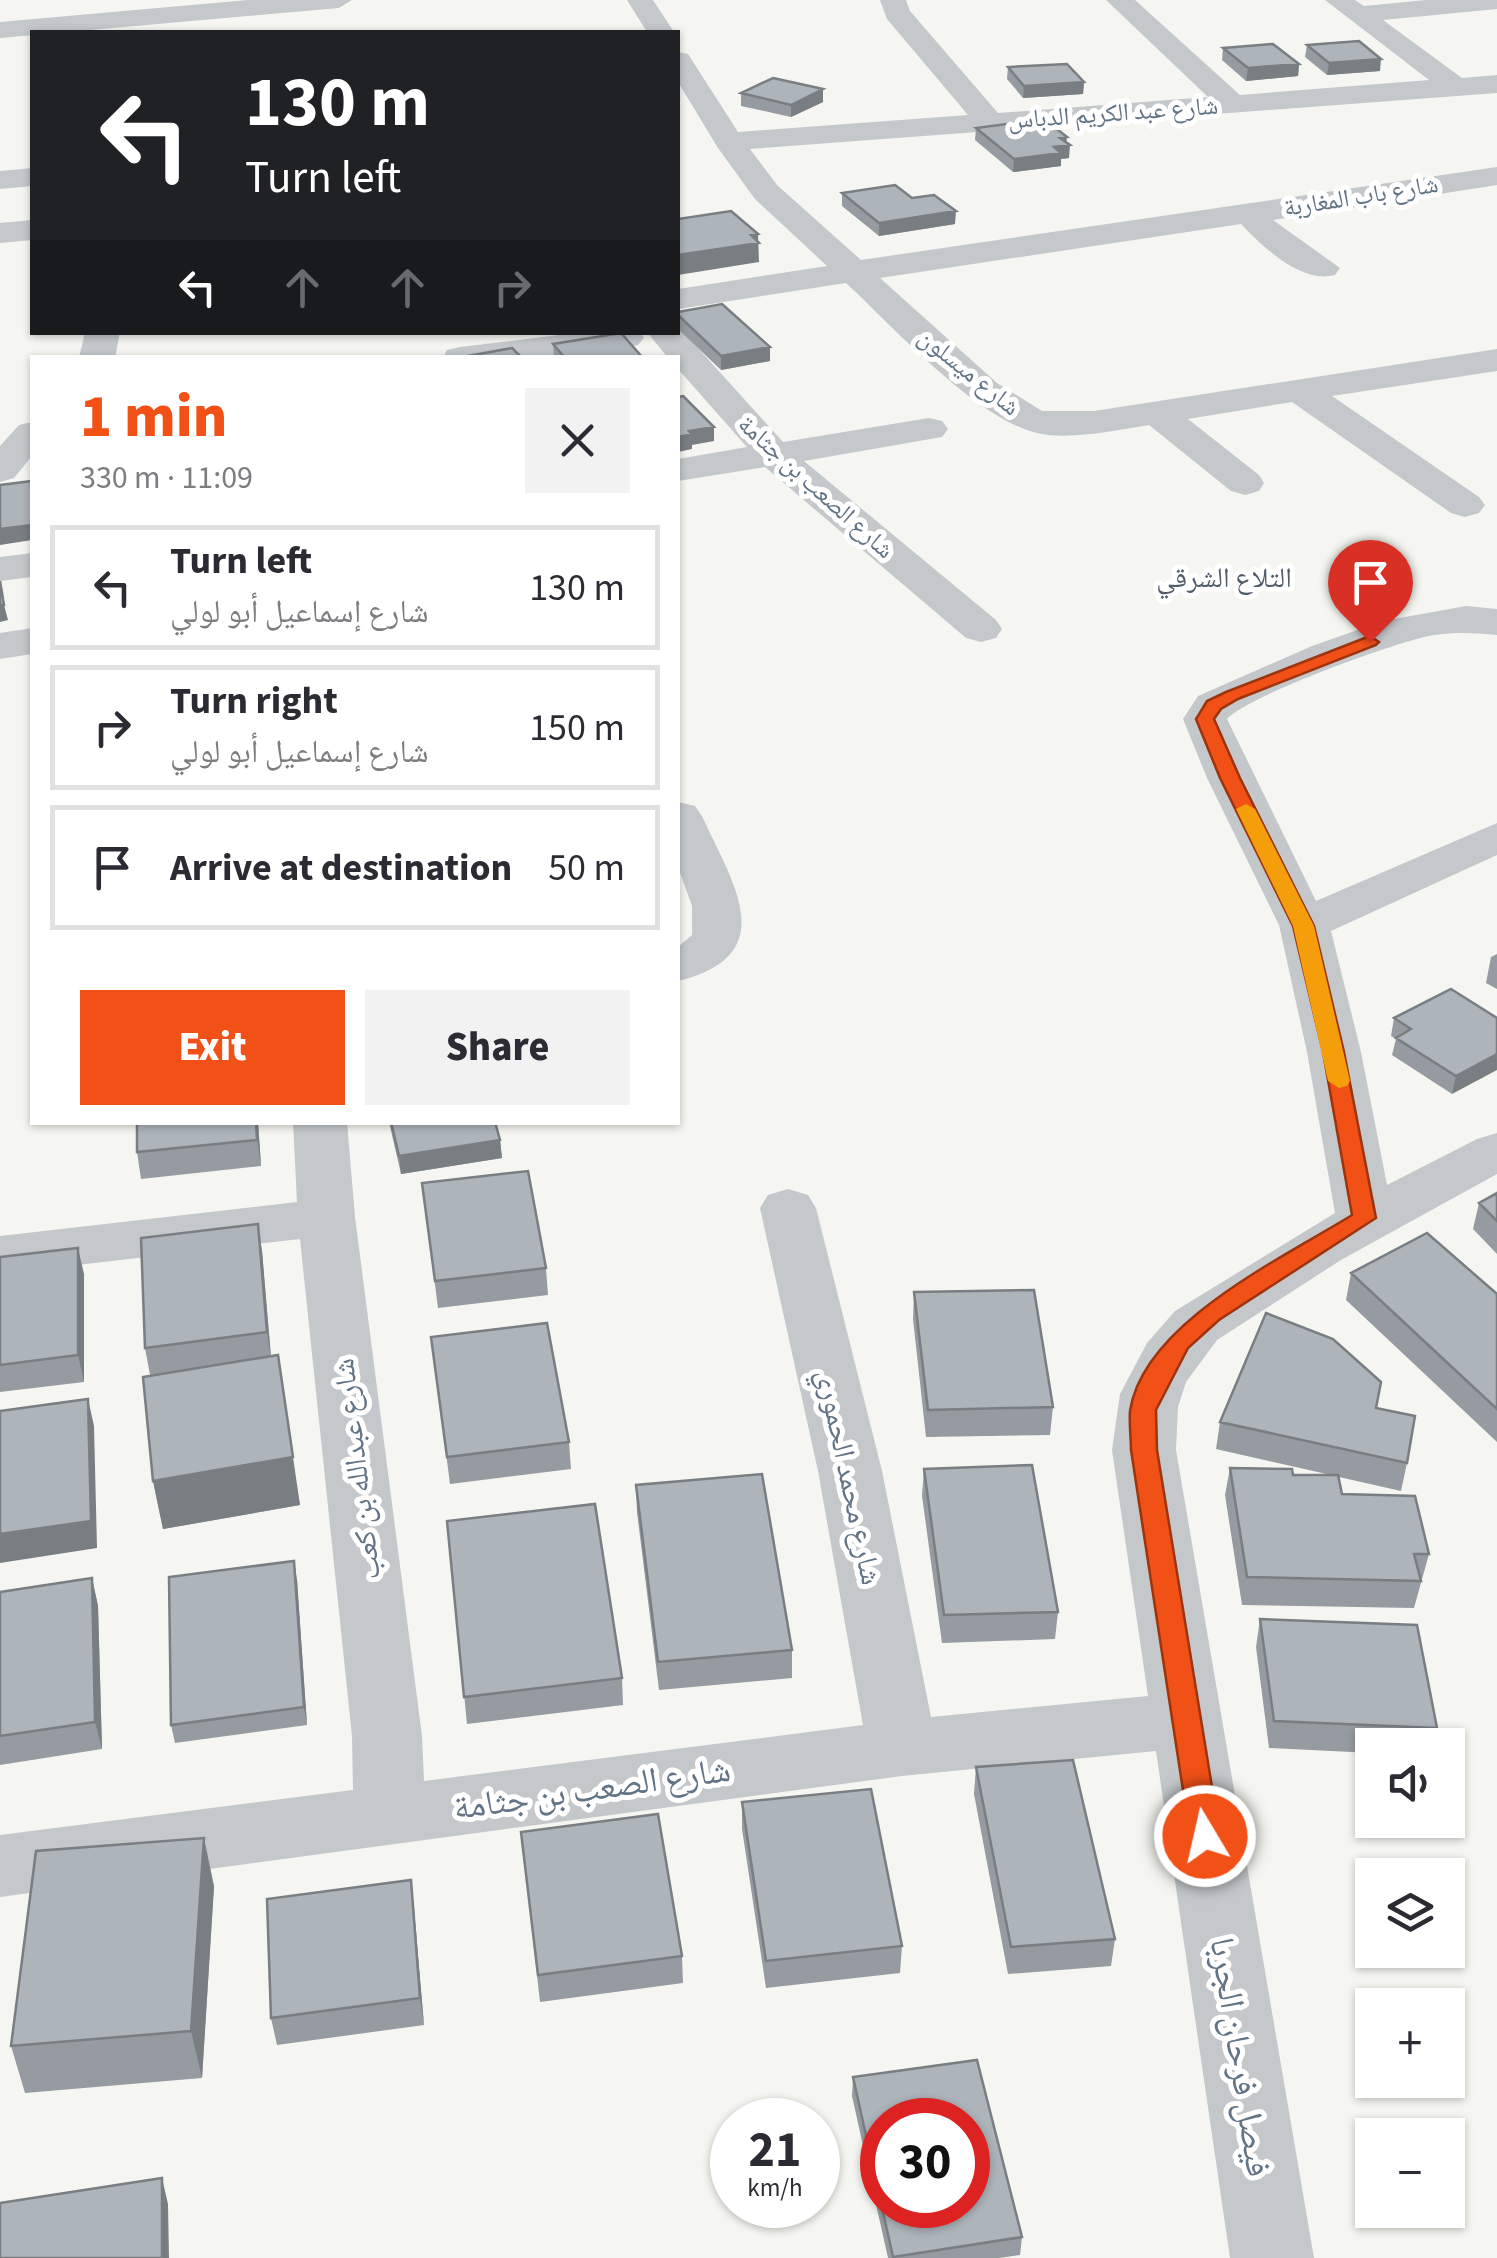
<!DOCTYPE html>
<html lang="en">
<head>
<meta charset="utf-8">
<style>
	body { margin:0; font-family:"Source Sans 3","Noto Naskh Arabic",sans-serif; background:#f2f2f3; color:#2b2b33; height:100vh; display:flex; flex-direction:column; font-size:38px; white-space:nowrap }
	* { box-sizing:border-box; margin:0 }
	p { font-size:32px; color:#7c7c81 }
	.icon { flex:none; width:55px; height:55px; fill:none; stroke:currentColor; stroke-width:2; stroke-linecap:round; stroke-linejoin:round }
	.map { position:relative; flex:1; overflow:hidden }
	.drawer { position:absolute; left:30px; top:355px; width:650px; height:770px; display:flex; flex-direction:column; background:#fff; border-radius:0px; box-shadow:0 2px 8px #0004 }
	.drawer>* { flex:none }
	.hud { position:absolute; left:30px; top:30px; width:650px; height:305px; border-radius:0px; box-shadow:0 2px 8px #0004; background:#202124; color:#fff; overflow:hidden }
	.controls { position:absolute; left:1355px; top:1728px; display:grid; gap:20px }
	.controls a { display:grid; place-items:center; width:110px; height:110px; border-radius:0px; background:#fff; box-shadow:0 2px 8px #0004; font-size:50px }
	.speed { position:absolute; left:710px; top:2098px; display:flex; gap:20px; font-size:50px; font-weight:700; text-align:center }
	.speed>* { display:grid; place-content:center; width:130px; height:130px; border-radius:50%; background:#fff; box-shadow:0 2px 8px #0004; line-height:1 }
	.speed small { font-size:25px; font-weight:400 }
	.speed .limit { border:15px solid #d22; background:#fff; color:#111 }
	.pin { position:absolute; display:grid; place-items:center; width:85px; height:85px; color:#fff; margin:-102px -42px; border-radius:50% 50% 50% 0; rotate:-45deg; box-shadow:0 0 10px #0007 }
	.pin .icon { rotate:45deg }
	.me { position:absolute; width:110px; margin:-55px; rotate:351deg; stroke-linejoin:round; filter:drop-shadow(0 0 8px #0008) }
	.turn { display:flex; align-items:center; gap:35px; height:210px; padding:0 50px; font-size:45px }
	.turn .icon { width:130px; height:130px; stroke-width:2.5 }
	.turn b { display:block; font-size:70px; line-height:85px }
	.lanes { display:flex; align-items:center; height:95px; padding:0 50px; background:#0003; justify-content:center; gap:50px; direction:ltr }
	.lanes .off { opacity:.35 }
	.round { display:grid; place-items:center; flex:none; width:105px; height:105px; border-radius:0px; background:#f2f2f3 }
	.head { display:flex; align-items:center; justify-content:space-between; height:170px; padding:0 50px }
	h1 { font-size:60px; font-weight:800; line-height:75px; color:#f15016 }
	.action { display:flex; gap:20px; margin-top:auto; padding:20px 50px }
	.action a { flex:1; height:115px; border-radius:0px; background:#f15016; color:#fff; font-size:40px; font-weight:800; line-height:115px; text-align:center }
	.action a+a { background:#f2f2f3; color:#2b2b33 }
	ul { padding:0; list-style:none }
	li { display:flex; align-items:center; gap:30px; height:125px; margin:0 20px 15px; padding:0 30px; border:5px solid #e1e1e2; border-radius:0px }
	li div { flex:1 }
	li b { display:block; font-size:38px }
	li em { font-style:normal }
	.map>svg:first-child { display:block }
</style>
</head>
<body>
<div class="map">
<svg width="1497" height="2258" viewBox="0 0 1497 2258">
	<rect width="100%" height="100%" fill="#f5f6f1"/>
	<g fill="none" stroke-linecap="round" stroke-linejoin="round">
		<path fill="#c4c8cb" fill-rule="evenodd" d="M 248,0 L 352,0 L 339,8 L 0,38 L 0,22 Z
			M 627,0 L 653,0 L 674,32 L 647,32 Z
			M 880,0 L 906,0 L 910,11 L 998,113 L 1208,97 L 1106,0 L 1135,0 L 1240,95 L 1429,80 L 1325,0 L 1355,0 L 1364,6 L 1426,0 L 1497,0 L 1497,9 L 1383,20 L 1462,78 L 1497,75 L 1497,93 L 750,149 L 777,185 L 861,260 L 1497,167 L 1497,185 L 1273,220 L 1340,268 L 1335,275 C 1301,284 1263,247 1241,224 L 880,278 L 997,383 L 1042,411 L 1094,411 L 1497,349 L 1497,371 L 1332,396 L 1479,497 L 1485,505 L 1479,513 L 1465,517 L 1451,513 L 1292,402 L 1188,419 L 1259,475 L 1264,483 L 1259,491 L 1245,495 L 1231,491 L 1149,425 C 1117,430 1081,438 1048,435 C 984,429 894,327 846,283 L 678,309 L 678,289 L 827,266 L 755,199 L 718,148 L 678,82 L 678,52 L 688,54 L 738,132 L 968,115 L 887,19 Z
			M 32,168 L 32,186 L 0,189 L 0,171 Z
			M 32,220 L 32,240 L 0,243 L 0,223 Z
			M 678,326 L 783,442 L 929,418 L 942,421 L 948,429 L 942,437 L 804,461 L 996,620 L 1002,629 L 996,638 L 981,642 L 966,638 L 765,467 L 678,481 L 678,459 L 747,447 L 678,369 L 678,358 L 668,358 L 647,332 L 678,332 Z
			M 85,332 L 120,332 L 115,358 L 79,358 Z
			M 584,332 L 640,332 L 644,338 L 638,345 C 575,361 508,358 443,358 L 447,350 L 460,347 Z
			M 32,422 L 32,456 L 14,478 L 0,482 L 0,446 L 19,425 Z
			M 32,553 L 32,577 L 0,581 L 0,557 Z
			M 1466,606 L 1497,609 L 1497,635 C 1476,633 1456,632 1435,635 C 1402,639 1245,697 1227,719 L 1316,901 L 1497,823 L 1497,855 L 1331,931 L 1361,1052 L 1387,1185 L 1477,1139 L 1497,1133 L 1497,1174 L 1341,1260 L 1217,1340 L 1186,1382 L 1178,1407 L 1176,1450 L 1314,2258 L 1230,2258 L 1156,1751 L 902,1776 L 0,1897 L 0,1835 L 353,1790 L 352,1736 L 300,1239 L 0,1274 L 0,1236 L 297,1202 L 293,1122 L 347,1122 L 355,1217 L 422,1736 L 424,1781 L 863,1725 L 818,1471 L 760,1208 L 768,1195 L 788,1189 L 808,1195 L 816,1208 L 882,1471 L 931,1717 L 1148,1696 L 1112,1450 L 1120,1394 L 1147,1343 L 1175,1311 L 1335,1213 L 1307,1052 L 1279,925 L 1207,778 L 1183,719 L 1198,696 L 1312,646 L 1383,621 Z
			M 32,628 L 32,654 L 0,659 L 0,633 Z
			M 678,802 L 695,806 L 702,816 C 732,882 784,955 678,981 L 678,947 L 692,935 L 692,906 L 678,867 Z"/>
	</g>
	<path fill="#959ba0" d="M 1307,45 L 1380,71 L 1327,75 L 1305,57 Z
		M 1223,48 L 1299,64 L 1298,76 L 1246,81 L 1222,60 Z
		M 1008,67 L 1084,82 L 1083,94 L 1023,98 L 1007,79 Z
		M 823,89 L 823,102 L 791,117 L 741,106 L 741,93 Z
		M 976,128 L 1066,142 L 1069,158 L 1061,159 L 1061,166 L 1013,172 L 975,140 Z
		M 842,193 L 912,198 L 955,224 L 879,236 L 842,206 Z
		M 678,312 L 770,347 L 770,361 L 721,370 L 678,329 Z
		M 553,344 L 643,358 L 554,358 Z
		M 1497,954 L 1497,989 L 1486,983 L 1491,957 Z
		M 1394,1018 L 1497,1018 L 1452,1094 L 1392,1055 L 1396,1039 L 1391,1036 Z
		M 137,1122 L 258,1122 L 261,1166 L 141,1179 L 137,1152 Z
		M 389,1122 L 495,1122 L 500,1140 L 502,1158 L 401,1174 Z
		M 422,1183 L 546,1268 L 548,1295 L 438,1308 Z
		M 1497,1193 L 1497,1254 L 1473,1229 L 1479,1203 Z
		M 262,1251 L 271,1356 L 300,1505 L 163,1529 L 153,1481 L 150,1375 L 145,1348 Z
		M 0,1257 L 84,1274 L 84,1382 L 0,1392 Z
		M 1351,1273 L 1497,1294 L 1497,1442 L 1346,1300 Z
		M 914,1292 L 1053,1407 L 1050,1435 L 926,1437 L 913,1319 Z
		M 431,1337 L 569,1442 L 571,1469 L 450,1484 Z
		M 1376,1408 L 1407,1463 L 1401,1491 L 1339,1477 L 1342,1494 L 1429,1554 L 1414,1608 L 1242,1605 L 1225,1495 L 1230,1468 L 1293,1475 L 1331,1475 L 1216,1449 L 1220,1422 Z
		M 924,1469 L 1058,1612 L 1055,1639 L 942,1643 L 922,1496 Z
		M 636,1485 L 792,1650 L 792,1678 L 659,1690 L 637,1512 Z
		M 447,1521 L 622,1678 L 623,1705 L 467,1724 Z
		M 92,1578 L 98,1606 L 102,1749 L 0,1765 L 0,1592 Z
		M 297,1580 L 307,1725 L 175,1743 L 171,1725 Z
		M 1260,1619 L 1437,1728 L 1433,1745 L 1372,1745 L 1372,1753 L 1269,1748 L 1256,1647 Z
		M 976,1767 L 1115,1939 L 1111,1966 L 1008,1974 L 974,1794 Z
		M 742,1802 L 902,1946 L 900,1973 L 766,1988 L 742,1829 Z
		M 521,1832 L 682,1956 L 683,1983 L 540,2002 Z
		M 411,1880 L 424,2025 L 277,2045 L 271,2018 Z
		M 214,1886 L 202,2078 L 25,2093 L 11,2046 Z
		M 853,2077 L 1022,2237 L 1020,2255 L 999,2258 L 888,2258 L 852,2096 Z"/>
	<path fill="#797e82" d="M 1381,59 L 1380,71 L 1327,75 L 1329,63 Z
		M 1299,64 L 1298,76 L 1246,81 L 1248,68 Z
		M 1084,82 L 1083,94 L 1023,98 L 1024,86 Z
		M 823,89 L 823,102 L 791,117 L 791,105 Z
		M 1067,137 L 1066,145 L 1070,145 L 1069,158 L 1061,159 L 1061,166 L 1013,172 L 1014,159 L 1054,147 L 1060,138 Z
		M 956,211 L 955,224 L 879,236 L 879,223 Z
		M 758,234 L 759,262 L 678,275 L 678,255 Z
		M 770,347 L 770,361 L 721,370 L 721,356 Z
		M 714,427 L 714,441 L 692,445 L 692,449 L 678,452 L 678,437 L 689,431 Z
		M 32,525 L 32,540 L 0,545 L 0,529 Z
		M 0,605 L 4,605 L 8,620 L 0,622 Z
		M 1497,1054 L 1497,1070 L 1452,1094 L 1456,1076 Z
		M 256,1122 L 258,1122 L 261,1166 L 257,1140 Z
		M 500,1140 L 502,1158 L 401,1174 L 399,1156 Z
		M 258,1224 L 262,1251 L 271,1359 L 267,1332 Z
		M 78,1248 L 84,1274 L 84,1382 L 78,1355 Z
		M 278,1355 L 300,1505 L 163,1529 L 153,1481 Z
		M 88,1399 L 94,1426 L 97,1548 L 0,1563 L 0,1534 Z
		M 294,1561 L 297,1580 L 307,1725 L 304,1707 Z
		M 92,1578 L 98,1606 L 102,1749 L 95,1722 Z
		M 204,1838 L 214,1886 L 202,2078 L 191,2031 Z
		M 411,1880 L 414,1908 L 424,2025 L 420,1998 Z
		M 162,2178 L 168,2204 L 169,2258 L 162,2258 Z"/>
	<path fill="#adb4ba" stroke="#797e82" stroke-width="2.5" fill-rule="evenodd" d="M 1359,41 L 1381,59 L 1329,63 L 1307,45 Z
		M 1273,44 L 1299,64 L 1248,68 L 1223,48 Z
		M 1067,64 L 1084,82 L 1024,86 L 1008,67 Z
		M 773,78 L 823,89 L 791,105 L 741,93 Z
		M 1044,119 L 1067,137 L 1060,138 L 1070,145 L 1054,147 L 1061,153 L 1014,159 L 976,128 Z
		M 895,185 L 912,198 L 934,195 L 956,211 L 879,223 L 842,193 Z
		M 731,211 L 758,234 L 751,235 L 759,243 L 678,255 L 678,219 Z
		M 722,304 L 770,347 L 721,356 L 678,315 L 678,312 Z
		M 621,333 L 643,358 L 565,358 L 553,344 Z
		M 512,348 L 522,358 L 457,358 Z
		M 683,396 L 714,427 L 689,431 L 692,434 L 678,437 L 678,397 Z
		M 32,481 L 32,525 L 0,529 L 0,485 Z
		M 0,581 L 4,605 L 0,605 Z
		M 1451,989 L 1497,1018 L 1497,1054 L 1456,1076 L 1396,1038 L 1411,1029 L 1394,1018 Z
		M 137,1122 L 256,1122 L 257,1140 L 137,1152 Z
		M 391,1122 L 495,1122 L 500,1140 L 399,1156 Z
		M 528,1171 L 546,1268 L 435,1281 L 422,1183 Z
		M 1497,1193 L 1497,1221 L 1479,1203 Z
		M 258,1224 L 267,1332 L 145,1348 L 141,1238 Z
		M 1427,1233 L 1497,1294 L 1497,1409 L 1351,1273 Z
		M 78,1248 L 78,1355 L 0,1365 L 0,1257 Z
		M 1034,1290 L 1053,1407 L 928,1410 L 914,1292 Z
		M 1266,1313 L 1333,1339 L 1381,1382 L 1376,1408 L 1415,1416 L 1407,1463 L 1220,1422 Z
		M 547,1323 L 569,1442 L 447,1457 L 431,1337 Z
		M 278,1355 L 293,1457 L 153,1481 L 143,1377 Z
		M 88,1399 L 91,1521 L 0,1534 L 0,1411 Z
		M 1032,1465 L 1058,1612 L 944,1615 L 924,1469 Z
		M 1230,1468 L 1292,1469 L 1293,1475 L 1338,1475 L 1342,1494 L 1415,1496 L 1429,1554 L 1414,1554 L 1421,1581 L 1247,1577 Z
		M 762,1474 L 792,1650 L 658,1662 L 636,1485 Z
		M 595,1504 L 622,1678 L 464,1697 L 447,1521 Z
		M 294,1561 L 304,1707 L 171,1725 L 169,1577 Z
		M 92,1578 L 95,1722 L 0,1736 L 0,1592 Z
		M 1260,1619 L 1417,1625 L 1437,1728 L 1274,1721 Z
		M 1073,1760 L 1115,1939 L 1011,1947 L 976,1767 Z
		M 871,1789 L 902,1946 L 766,1961 L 742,1802 Z
		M 658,1814 L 682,1956 L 538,1975 L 521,1832 Z
		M 204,1838 L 191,2031 L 11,2046 L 36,1851 Z
		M 411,1880 L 420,1998 L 271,2018 L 267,1899 Z
		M 977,2060 L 1022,2237 L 893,2257 L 853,2077 ZM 882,2120 L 968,2120 L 968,2205 L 882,2205 Z
		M 162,2178 L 162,2258 L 0,2258 L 0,2203 Z"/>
	<path fill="#f15016" stroke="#9d340e" stroke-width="2.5" d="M 1370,636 L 1379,642 L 1376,645 L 1238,699 L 1221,709 L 1214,719 L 1240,778 L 1314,926 L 1344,1052 L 1376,1218 L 1219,1320 L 1188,1348 L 1156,1410 L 1157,1450 L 1220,1836 L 1215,1845 L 1205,1849 L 1194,1845 L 1190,1836 L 1131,1450 C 1131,1438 1129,1424 1130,1411 C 1143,1323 1283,1258 1352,1215 L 1323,1052 L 1293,926 L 1220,778 L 1196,719 L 1207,701 L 1226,692 Z"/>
	<path fill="#f59e0b" d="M 1246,804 L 1255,809 L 1314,926 L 1350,1081 L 1347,1086 L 1339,1088 L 1328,1081 L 1293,926 L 1236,809 Z"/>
	<g text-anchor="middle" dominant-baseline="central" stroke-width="10" stroke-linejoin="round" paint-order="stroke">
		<g font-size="25" fill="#627485" stroke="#fff">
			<text transform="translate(1113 113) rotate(-4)">شارع عبد الكريم الدباس</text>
			<text transform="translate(1361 196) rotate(-9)">شارع باب المغاربة</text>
			<text transform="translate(969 372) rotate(39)">شارع ميسلون</text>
			<text transform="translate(816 487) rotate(42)">شارع الصعب بن جثامة</text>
		</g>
		<g font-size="28" fill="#505d69" stroke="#fff">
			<text x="1224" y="578">التلاع الشرقي</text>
		</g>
		<g font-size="30" fill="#627485" stroke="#fff">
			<text transform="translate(357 1469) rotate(-97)">شارع عبدالله بن كعب</text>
			<text transform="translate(849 1477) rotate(78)">شارع محمد الحموري</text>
		</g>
		<g font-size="35" fill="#627485" stroke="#fff">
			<text transform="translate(592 1789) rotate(-8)">شارع الصعب بن جثامة</text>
			<text transform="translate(1240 2057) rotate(81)">فيصل فرحان الجربا</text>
		</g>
	</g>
</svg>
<div class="controls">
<a><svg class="icon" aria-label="sound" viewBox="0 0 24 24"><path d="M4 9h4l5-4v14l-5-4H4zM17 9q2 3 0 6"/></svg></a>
<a><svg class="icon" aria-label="layers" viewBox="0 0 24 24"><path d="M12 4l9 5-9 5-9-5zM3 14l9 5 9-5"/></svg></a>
<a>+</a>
<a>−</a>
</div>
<div class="speed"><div>21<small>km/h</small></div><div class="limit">30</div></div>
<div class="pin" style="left:1370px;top:642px;background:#d93025"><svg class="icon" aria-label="arrive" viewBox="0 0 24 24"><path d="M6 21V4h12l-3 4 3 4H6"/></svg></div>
<svg class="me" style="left:1205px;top:1836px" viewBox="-20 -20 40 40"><circle r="17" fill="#f15016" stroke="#fff" stroke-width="3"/><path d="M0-11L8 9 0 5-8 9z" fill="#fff"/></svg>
<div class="hud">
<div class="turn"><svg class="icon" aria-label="left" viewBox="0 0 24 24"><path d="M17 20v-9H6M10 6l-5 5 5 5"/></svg><div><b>130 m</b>Turn left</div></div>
<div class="lanes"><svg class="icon" aria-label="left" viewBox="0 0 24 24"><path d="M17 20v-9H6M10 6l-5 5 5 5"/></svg><svg class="icon off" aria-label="ahead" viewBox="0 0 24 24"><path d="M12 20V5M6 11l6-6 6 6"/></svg><svg class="icon off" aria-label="ahead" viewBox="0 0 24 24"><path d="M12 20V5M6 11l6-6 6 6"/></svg><svg class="icon off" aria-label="right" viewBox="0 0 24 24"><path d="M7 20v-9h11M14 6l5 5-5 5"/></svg></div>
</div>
<section class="drawer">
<div class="head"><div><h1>1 min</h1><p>330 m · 11:09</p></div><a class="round"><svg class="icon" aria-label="close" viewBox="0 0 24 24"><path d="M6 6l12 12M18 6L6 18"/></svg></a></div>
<ul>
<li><svg class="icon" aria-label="left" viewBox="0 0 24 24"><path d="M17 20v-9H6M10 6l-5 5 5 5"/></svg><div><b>Turn left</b><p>شارع إسماعيل أبو لولي</p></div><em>130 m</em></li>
<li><svg class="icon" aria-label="right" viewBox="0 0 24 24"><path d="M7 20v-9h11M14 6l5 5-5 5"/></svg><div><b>Turn right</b><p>شارع إسماعيل أبو لولي</p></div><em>150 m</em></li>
<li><svg class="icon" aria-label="arrive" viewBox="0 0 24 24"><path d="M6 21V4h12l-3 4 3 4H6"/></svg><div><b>Arrive at destination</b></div><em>50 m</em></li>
</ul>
<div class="action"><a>Exit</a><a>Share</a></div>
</section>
</div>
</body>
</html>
